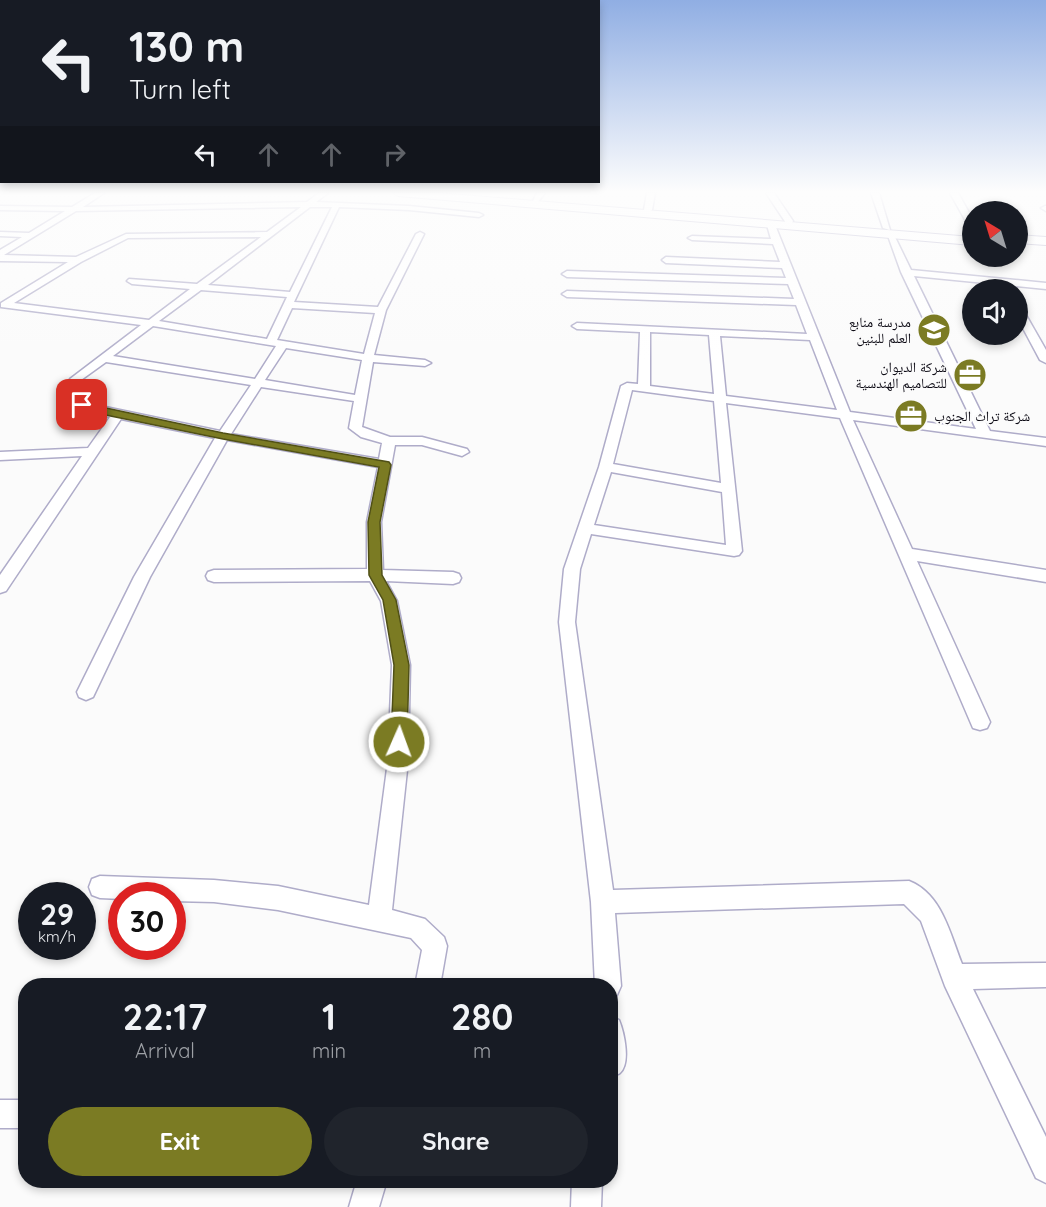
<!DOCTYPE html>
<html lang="en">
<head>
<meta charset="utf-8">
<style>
	body { margin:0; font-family:Quicksand,"Noto Naskh Arabic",sans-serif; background:#20242c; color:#f1f3f6; height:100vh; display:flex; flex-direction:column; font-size:22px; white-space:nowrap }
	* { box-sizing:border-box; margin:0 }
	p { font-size:20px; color:#9ea1a6 }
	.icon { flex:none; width:33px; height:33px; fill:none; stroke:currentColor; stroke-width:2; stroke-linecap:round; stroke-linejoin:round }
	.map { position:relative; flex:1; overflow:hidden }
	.panel { position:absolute; left:18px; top:978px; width:600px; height:210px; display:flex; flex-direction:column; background:#171b24; border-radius:24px; box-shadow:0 3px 9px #0003 }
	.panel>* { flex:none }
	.banner { position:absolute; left:0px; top:0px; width:600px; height:183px; box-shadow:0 3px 9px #0003; background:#171b24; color:#f1f3f6; overflow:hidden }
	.needle { width:39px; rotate:322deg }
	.buttons { position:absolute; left:962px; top:201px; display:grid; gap:12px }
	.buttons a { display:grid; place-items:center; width:66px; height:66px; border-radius:50%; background:#171b24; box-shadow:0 3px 9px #0003; font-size:30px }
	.speed { position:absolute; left:18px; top:882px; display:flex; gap:12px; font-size:30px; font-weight:700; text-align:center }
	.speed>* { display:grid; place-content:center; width:78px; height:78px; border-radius:50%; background:#171b24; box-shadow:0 3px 9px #0003; line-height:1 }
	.speed small { font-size:15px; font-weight:400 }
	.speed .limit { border:9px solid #d22; background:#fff; color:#111 }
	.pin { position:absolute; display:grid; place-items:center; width:51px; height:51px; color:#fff; margin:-26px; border-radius:12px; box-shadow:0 3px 9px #0006 }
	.me { position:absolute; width:66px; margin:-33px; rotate:2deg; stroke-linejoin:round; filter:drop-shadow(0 0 4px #0008) }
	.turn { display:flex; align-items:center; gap:21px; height:126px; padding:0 30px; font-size:27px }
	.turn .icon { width:78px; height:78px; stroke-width:2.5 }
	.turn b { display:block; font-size:42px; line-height:51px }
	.lanes { display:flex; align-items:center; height:57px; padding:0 30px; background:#0003; justify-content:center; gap:30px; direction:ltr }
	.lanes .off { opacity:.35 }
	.eta { display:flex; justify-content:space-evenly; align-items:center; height:102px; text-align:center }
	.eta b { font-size:36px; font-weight:700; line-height:42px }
	.primary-button { display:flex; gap:12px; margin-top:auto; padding:12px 30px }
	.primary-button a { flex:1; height:69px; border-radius:36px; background:#7b7b23; color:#fff; font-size:24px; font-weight:700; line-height:69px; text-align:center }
	.primary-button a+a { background:#20242c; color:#f1f3f6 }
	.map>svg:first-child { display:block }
</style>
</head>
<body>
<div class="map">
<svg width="1046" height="1207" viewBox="0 0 1046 1207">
	<rect width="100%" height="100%" fill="#fbfbfb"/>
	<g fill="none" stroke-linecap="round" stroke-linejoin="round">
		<defs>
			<path id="minor" d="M 95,193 L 104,193 L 83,207 L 307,202 L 319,193 L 328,193 L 316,202 L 409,206 L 479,213 L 483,215 L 479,217 L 409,210 L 339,207 L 294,302 L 378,307 L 416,234 L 420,232 L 424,234 L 386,310 L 374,355 L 425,360 L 431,363 L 425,366 L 373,362 L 362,427 L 390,437 L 422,437 L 467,449 L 469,452 L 462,456 L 422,445 L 395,445 L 381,522 L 383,570 L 453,572 L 459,574 L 461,578 L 459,582 L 453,584 L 386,581 L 397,601 L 410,665 L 408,761 L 392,910 L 425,919 L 444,937 L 447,946 L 440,986 L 415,986 L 422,950 L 411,938 L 278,910 L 214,902 L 172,901 L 172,896 L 122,896 L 122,899 L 100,898 L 92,895 L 89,887 L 92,879 L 100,876 L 214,880 L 278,886 L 369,905 L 388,761 L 392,665 L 381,601 L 370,581 L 214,582 L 208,580 L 206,576 L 208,572 L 214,570 L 367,569 L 367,522 L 378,467 L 227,440 L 150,577 L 93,697 L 86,700 L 79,697 L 77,692 L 134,577 L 215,438 L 121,419 L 6,591 L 0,593 L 0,575 L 82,456 L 0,460 L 0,452 L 88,448 L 110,417 C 92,413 78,411 69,393 L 70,379 L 141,325 L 1,307 L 1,303 L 68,262 L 0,261 L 0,250 L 22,237 L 0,236 L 0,232 L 29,233 L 65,211 L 0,210 L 0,206 L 72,207 ZM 301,207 L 267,232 L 126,234 L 76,257 L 4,255 L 76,211 ZM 310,207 L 332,207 L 290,292 L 208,285 ZM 261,237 L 197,284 L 129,279 L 127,281 L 132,284 L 190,289 L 149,320 L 14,303 L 81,262 L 128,238 ZM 201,290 L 287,297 L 267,339 L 159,321 ZM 292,308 L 375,313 L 364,354 L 277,340 ZM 153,326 L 276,346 L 255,379 L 113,356 ZM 286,348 L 362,360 L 355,395 L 265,380 ZM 106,362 L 251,385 L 220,431 L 91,404 L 81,393 L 81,380 ZM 261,387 L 354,401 L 349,428 L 361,437 L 382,443 L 379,459 L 231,434 Z
				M 537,193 L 545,193 L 537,203 L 533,201 Z
				M 647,193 L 655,193 L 652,210 L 648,212 L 644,210 Z
				M 766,193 L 774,193 L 793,221 L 792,223 L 786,223 Z
				M 871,193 L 879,193 L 890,230 L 883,228 Z
				M 950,193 L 958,193 L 972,218 L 972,227 L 968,225 Z
				M 1045,206 L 1046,206 L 1046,211 L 1041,208 Z
				M 771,223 L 775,225 L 850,412 L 976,429 L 901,272 L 887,233 L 894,235 L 911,270 L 1046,283 L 1046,289 L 914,276 L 990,431 L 1046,438 L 1046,446 L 853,420 L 912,549 L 1046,570 L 1046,582 L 917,561 L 990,722 L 987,728 L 980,730 L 973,728 L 840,418 L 726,403 L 742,551 L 739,555 L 734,556 L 591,534 L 580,569 L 575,622 L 613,890 L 909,881 C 942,894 950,934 962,964 L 1046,963 L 1046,987 L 973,989 L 1046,1137 L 1046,1183 L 1036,1178 L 945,986 L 921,921 L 904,904 L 615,913 L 621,986 L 617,995 L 610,998 L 610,986 L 595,986 L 591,902 L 559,622 L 564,569 L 599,467 L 621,386 L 627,383 L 638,384 L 640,332 L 577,329 L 572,326 L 577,323 L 807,334 L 796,305 L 567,297 L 562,294 L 567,291 L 794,299 L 788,284 L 567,277 L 562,274 L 567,271 L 786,278 L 782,268 L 666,263 L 662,260 L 666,257 L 780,262 L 773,244 L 692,240 L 688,238 L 692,236 L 771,239 L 767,225 ZM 650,332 L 709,335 L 714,394 L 650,386 ZM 720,336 L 810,340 L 837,410 L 726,396 ZM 632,390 L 714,401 L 721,483 L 613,464 ZM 611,472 L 722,492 L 726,545 L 594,525 Z
				M 1017,305 L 1022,308 L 1046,350 L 1046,363 L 1040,360 L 1017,317 Z
				M 610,1016 L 619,1020 C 624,1032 631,1063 620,1073 C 619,1074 611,1077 610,1077 Z
				M 0,1100 L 26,1100 L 26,1128 L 0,1128 Z
				M 357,1180 L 387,1180 L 379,1207 L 349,1207 Z
				M 572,1180 L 602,1180 L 601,1207 L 571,1207 Z"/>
			<path id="secondary" d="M 393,193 L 438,193 L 972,237 L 972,245 L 398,196 Z
				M 1017,235 L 1046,237 L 1046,245 L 1017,243 Z"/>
		</defs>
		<use href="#minor" stroke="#afacc9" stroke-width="3"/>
		<use href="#secondary" stroke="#afacc9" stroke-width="2"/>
		<use href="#minor" fill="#fff" fill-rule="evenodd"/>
		<use href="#secondary" fill="#fff" fill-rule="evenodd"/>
	</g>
	<linearGradient id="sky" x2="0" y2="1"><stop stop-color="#90aee3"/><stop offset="0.53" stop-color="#fdfdfd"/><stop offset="1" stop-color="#fdfdfd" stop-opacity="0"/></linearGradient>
	<rect width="1046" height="362" fill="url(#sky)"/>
	<path fill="#7b7b23" stroke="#505017" stroke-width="1.5" d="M 78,402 L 223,433 L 389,462 L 391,465 L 380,522 L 382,575 L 396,600 L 409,665 L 407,742 L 405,747 L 399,749 L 393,747 L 391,742 L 394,665 L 383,600 L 369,575 L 368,522 L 379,467 L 223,439 L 91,412 L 78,407 Z"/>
	<defs>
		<symbol id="school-disc" viewBox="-11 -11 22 22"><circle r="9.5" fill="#7b7b23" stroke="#fbfbfb"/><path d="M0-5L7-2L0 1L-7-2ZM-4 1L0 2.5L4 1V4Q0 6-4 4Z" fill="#fff"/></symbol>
		<symbol id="office-disc" viewBox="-11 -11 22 22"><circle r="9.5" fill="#7b7b23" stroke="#fbfbfb"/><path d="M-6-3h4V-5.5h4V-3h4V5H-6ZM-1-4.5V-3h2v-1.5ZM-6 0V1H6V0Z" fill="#fff"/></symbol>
	</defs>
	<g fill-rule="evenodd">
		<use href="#school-disc" x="915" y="311" width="38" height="38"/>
		<use href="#office-disc" x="951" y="356" width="38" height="38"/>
		<use href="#office-disc" x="892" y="397" width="38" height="38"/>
	</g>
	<g text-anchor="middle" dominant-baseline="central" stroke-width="4.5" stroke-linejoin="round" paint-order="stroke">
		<g font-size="14" fill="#0d0b15" stroke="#fbfbfb" text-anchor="end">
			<text x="911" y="322">مدرسة منابع<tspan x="911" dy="16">العلم للبنين</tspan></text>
			<text x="947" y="367">شركة الديوان<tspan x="947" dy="16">للتصاميم الهندسية</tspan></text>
			<text x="934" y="416" text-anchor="start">شركة تراث الجنوب</text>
		</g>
	</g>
</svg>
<div class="buttons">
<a><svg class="needle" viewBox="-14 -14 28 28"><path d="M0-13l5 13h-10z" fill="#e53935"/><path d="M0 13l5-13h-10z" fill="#9ea1a6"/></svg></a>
<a><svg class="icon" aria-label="sound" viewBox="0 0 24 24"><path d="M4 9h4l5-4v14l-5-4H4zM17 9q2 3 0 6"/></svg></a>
</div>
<div class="speed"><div>29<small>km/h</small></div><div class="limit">30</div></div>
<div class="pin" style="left:82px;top:405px;background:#d93025"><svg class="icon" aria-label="arrive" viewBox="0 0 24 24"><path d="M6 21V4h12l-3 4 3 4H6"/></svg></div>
<svg class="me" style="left:399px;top:742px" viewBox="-20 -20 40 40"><circle r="17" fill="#7b7b23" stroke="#fff" stroke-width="3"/><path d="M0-11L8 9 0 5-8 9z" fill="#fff"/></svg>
<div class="banner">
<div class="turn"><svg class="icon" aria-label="left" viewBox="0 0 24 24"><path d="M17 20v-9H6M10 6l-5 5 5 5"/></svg><div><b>130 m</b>Turn left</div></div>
<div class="lanes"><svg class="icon" aria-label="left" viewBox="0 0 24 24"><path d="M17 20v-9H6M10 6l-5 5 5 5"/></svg><svg class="icon off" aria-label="ahead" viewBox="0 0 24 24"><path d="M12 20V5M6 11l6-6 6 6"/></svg><svg class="icon off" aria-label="ahead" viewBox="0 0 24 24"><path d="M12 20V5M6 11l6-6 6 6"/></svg><svg class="icon off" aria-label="right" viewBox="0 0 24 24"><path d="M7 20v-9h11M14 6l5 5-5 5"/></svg></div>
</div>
<section class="panel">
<div class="eta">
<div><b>22:17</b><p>Arrival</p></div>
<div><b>1</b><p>min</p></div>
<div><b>280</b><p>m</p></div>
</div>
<div class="primary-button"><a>Exit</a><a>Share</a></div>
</section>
</div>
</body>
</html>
